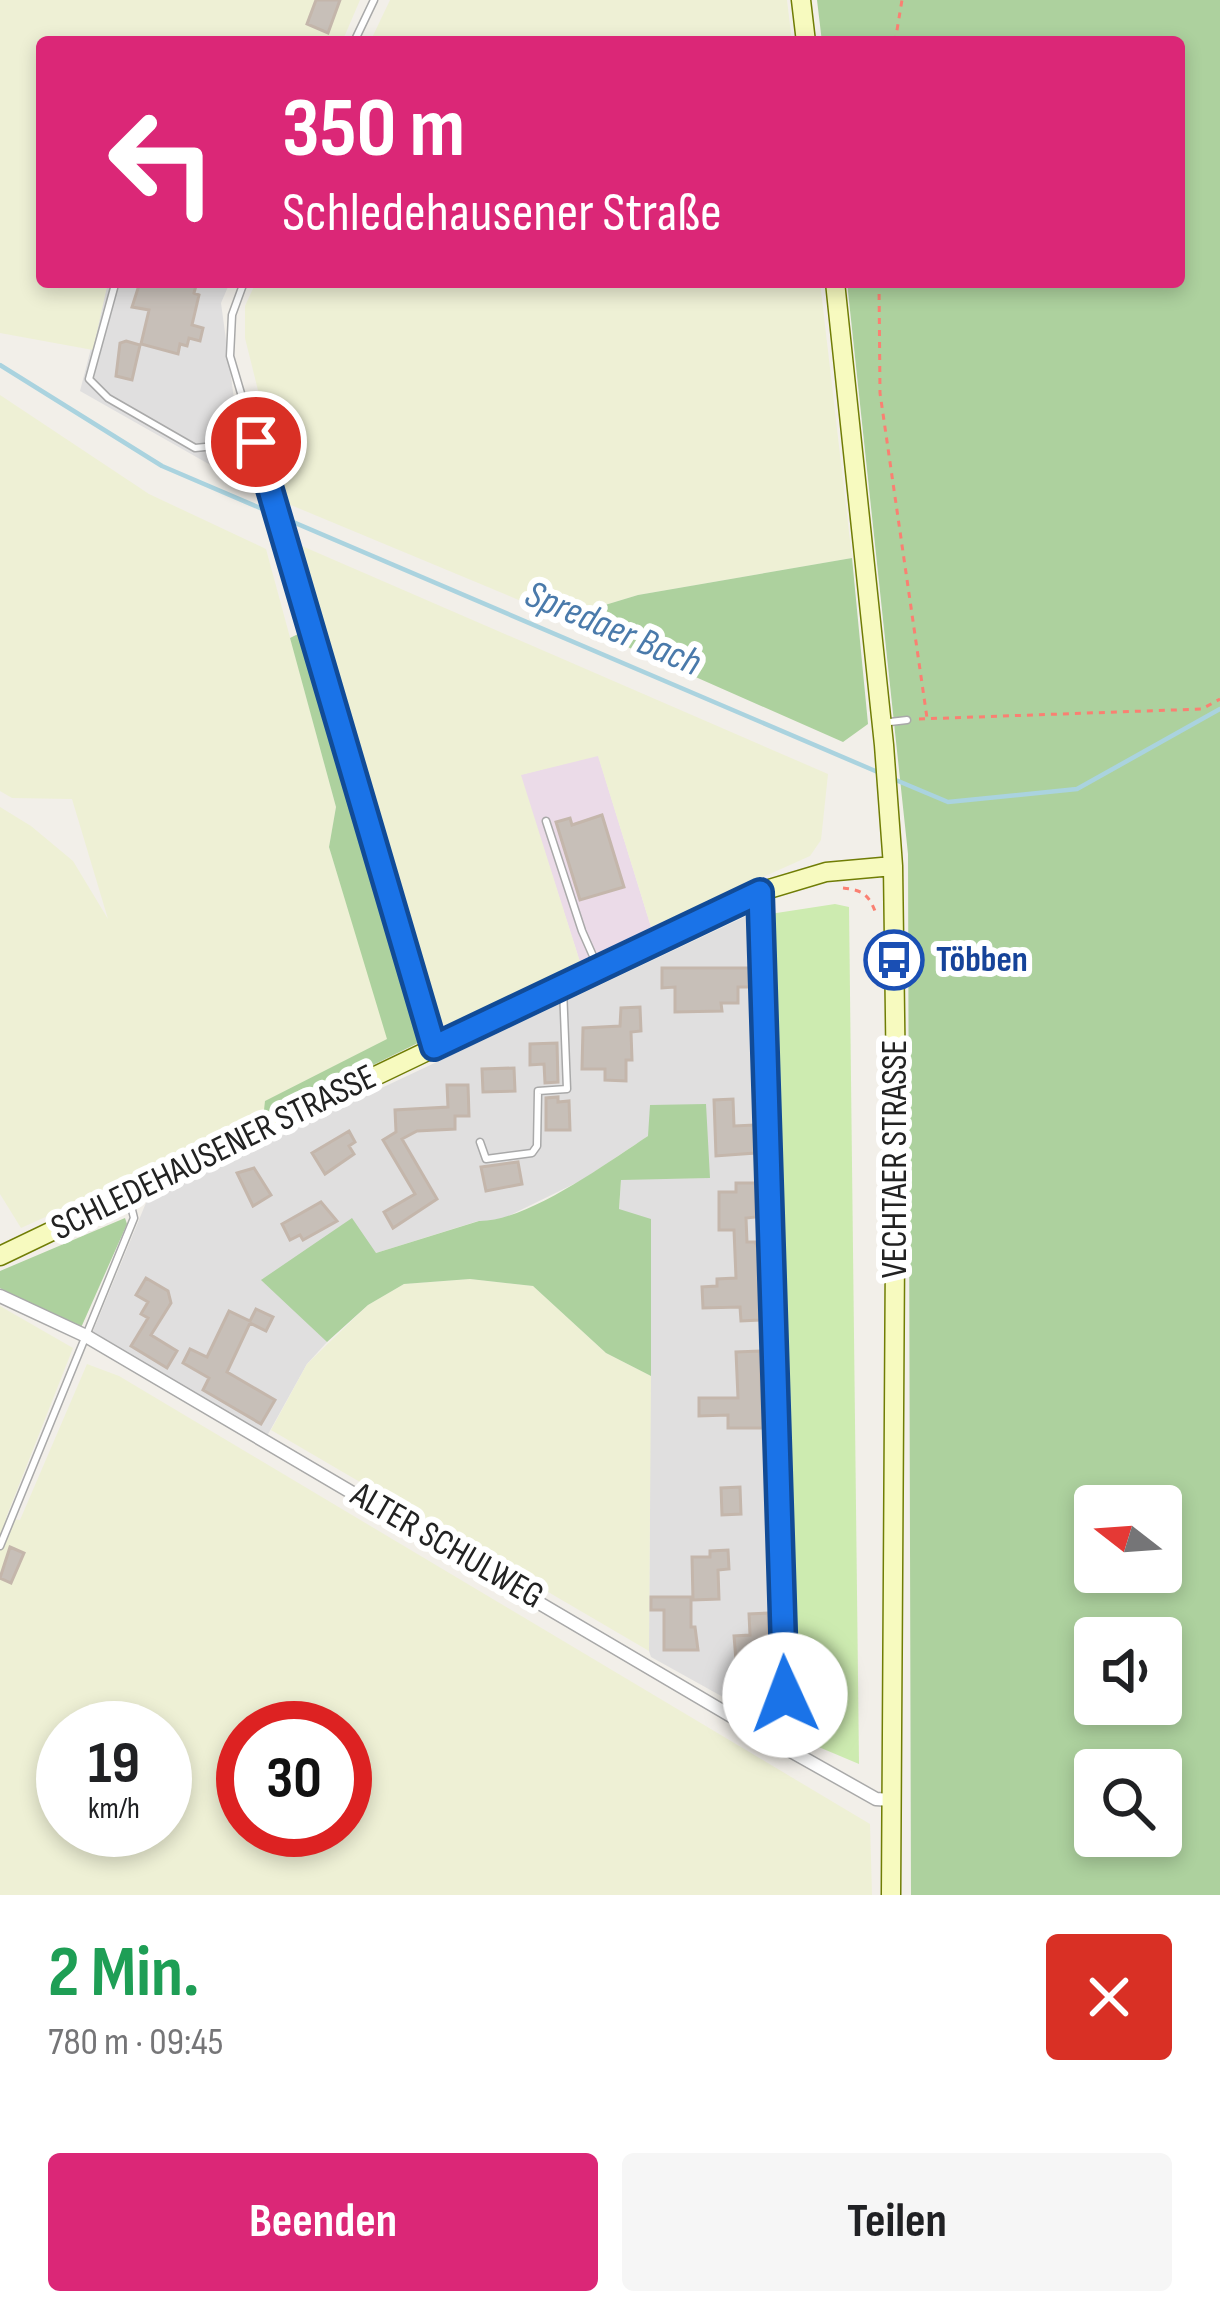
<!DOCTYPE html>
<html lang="de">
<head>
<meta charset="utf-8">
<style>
	body { margin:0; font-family:"Sofia Sans Condensed",sans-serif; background:#f6f6f6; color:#202124; height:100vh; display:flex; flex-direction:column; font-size:45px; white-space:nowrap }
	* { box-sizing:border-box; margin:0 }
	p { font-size:39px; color:#757577 }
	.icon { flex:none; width:66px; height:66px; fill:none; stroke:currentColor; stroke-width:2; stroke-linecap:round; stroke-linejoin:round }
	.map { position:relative; height:1895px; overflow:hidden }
	.sheet { display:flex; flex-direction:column; background:#fff; flex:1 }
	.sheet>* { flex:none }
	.banner { position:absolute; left:36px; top:36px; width:1149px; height:252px; border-radius:12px; box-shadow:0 6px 18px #0003; background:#db2777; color:#fff; overflow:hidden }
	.needle { width:78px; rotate:287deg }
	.buttons { position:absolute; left:1074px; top:1485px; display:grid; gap:24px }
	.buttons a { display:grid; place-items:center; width:108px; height:108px; border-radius:12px; background:#fff; box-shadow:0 6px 18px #0003; font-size:60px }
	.speed { position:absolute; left:36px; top:1701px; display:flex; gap:24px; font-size:60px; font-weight:700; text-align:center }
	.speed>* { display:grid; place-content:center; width:156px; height:156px; border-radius:50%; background:#fff; box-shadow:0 6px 18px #0003; line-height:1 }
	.speed small { font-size:30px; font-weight:400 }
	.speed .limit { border:18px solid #d22; background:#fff; color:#111 }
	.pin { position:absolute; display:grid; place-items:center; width:102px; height:102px; color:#fff; margin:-51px; border:6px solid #fff; border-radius:50%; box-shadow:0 3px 12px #0007 }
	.me { position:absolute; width:132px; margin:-66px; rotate:358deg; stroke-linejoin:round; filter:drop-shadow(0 0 9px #0008) }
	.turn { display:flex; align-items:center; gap:42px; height:252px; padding:0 48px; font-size:54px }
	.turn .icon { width:156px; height:156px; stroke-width:2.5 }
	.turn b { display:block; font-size:84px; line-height:102px }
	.round { display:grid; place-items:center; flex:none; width:126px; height:126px; border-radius:12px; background:#f6f6f6 }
	.head { display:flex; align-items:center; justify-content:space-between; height:204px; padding:0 48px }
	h1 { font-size:72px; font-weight:700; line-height:90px; color:#1e9e55 }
	.cta { display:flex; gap:24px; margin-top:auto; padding:24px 48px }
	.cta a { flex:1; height:138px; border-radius:12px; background:#db2777; color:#fff; font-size:48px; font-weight:700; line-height:138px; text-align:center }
	.cta a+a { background:#f6f6f6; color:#202124 }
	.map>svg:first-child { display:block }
</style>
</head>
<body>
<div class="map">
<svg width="1220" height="1895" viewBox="0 0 1220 1895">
	<rect width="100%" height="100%" fill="#f2efe9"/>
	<path fill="#e0dfdf" d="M 108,282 L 230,282 L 221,303 L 237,421 L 251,488 L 80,391 Z
		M 770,905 L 795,1737 L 651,1657 L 649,1651 L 651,1220 L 619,1210 L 621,1179 L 709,1178 L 648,1136 L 582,1180 L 496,1222 L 478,1221 L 376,1253 L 262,1279 L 327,1342 L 307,1364 L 267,1436 L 91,1336 L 148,1198 Z"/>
	<path fill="#ebdbe8" d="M 598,755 L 651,927 L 580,962 L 520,775 Z"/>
	<path fill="#eef0d5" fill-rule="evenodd" d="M 0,0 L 360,0 L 342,42 L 42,42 L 42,282 L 108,282 L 93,350 L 0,333 Z
		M 390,0 L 787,0 L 792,42 L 370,42 Z
		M 256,282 L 820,282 L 852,558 L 638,595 L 562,618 L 286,503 L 245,338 L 245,306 Z
		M 0,395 L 149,494 L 266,549 L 336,807 L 329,847 L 388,1039 L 266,1101 L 263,1119 L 21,1228 L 0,1194 L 0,807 L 31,826 L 73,861 L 108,919 L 72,799 L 12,798 L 0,791 Z
		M 295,543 L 828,774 L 821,840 L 810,856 L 651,927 L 598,756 L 521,775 L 580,962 L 446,1026 L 430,1012 Z
		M 470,1279 L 533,1286 L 606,1353 L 651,1376 L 649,1651 L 271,1430 L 307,1364 L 368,1305 L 404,1284 Z
		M 0,1306 L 73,1348 L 6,1518 L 20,1520 L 87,1364 L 119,1376 L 870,1824 L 872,1895 L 0,1895 ZM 63,1728 L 165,1728 L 165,1830 L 63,1830 ZM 243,1728 L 345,1728 L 345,1830 L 243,1830 Z"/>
	<path fill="#cdebb0" d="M 835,904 L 849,907 L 859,1764 L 795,1737 L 770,914 Z"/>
	<path fill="#add19e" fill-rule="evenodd" d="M 817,0 L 1220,0 L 1220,1895 L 911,1895 L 908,854 L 847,282 L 1179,282 L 1179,42 L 822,42 ZM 1095,1506 L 1161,1506 L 1161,1572 L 1095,1572 ZM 1095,1638 L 1161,1638 L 1161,1704 L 1095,1704 ZM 1095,1770 L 1161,1770 L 1161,1836 L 1095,1836 Z
		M 852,558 L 868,724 L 843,742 L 562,618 L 638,595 Z
		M 302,632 L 424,1040 L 263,1119 L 265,1101 L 387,1039 L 329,847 L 336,807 L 290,638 Z
		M 706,1104 L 710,1178 L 621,1180 L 619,1209 L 651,1219 L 651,1376 L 606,1353 L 533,1286 L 470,1279 L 404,1284 L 368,1305 L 327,1342 L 261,1280 L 352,1218 L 376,1253 L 479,1221 C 526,1222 607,1163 648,1136 L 650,1105 Z
		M 125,1218 L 127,1224 L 80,1330 L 0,1288 L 0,1271 Z"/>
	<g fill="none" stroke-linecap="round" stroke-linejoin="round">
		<path stroke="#aad3df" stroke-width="4.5" d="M 0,365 L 162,466 L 880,773
			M 891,778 L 948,802 L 1077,789 L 1220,709"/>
	</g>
	<path fill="#c7bfb8" stroke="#c4b6ab" stroke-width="3" d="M 316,0 L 340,0 L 328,33 L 307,24 Z
		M 140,282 L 197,282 L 194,293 L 199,295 L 192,325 L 203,328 L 200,341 L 189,338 L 187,346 L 180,344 L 178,354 L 141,344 L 149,310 L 132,307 Z
		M 126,341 L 140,345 L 132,380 L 116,376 L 120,343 Z
		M 602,815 L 624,887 L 580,900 L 556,822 L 570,818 L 572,825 Z
		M 662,968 L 751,968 L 752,987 L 738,987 L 738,1003 L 721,1003 L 722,1011 L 675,1012 L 675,987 L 662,988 Z
		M 640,1007 L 641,1031 L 631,1032 L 632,1060 L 626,1060 L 626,1081 L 605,1080 L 605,1069 L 582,1069 L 583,1028 L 620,1026 L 621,1008 Z
		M 557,1043 L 558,1082 L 545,1083 L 544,1064 L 530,1065 L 530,1044 Z
		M 514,1068 L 515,1091 L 483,1092 L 482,1069 Z
		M 447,1085 L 468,1085 L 469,1116 L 455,1116 L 455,1129 L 417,1131 L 402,1139 L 437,1199 L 393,1228 L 384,1212 L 415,1194 L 383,1140 L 396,1132 L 395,1110 L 448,1107 Z
		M 558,1097 L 558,1102 L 569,1101 L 570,1130 L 546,1130 L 546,1098 Z
		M 733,1099 L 734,1126 L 754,1125 L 755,1153 L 716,1156 L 714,1100 Z
		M 349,1131 L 355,1142 L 349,1146 L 354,1154 L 325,1174 L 312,1153 Z
		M 518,1162 L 522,1184 L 486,1191 L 481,1167 Z
		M 254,1168 L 271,1195 L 253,1206 L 237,1173 Z
		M 736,1183 L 756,1183 L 756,1217 L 746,1218 L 747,1242 L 755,1242 L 758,1249 L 760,1320 L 741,1321 L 740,1307 L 703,1308 L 702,1287 L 717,1286 L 717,1279 L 736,1278 L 734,1230 L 719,1230 L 719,1192 L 736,1192 Z
		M 321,1202 L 337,1221 L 303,1240 L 300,1235 L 290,1240 L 282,1224 Z
		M 146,1278 L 168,1291 L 171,1303 L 151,1335 L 177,1351 L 167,1368 L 131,1346 L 148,1318 L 141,1314 L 148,1302 L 136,1295 Z
		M 256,1309 L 273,1317 L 266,1331 L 250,1323 L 227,1372 L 275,1400 L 261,1424 L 203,1390 L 209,1378 L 183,1363 L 190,1349 L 207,1357 L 229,1311 L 250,1321 Z
		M 760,1351 L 763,1428 L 728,1428 L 728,1415 L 699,1416 L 699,1398 L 738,1398 L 736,1352 Z
		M 740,1487 L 741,1514 L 722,1515 L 721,1488 Z
		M 10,1547 L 24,1553 L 11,1583 L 0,1578 Z
		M 728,1550 L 729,1569 L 718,1570 L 719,1599 L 693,1600 L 692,1557 L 710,1557 L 710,1551 Z
		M 651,1597 L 691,1597 L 691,1627 L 695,1627 L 698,1650 L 664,1650 L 664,1610 L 651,1610 Z
		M 768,1613 L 769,1649 L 753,1650 L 751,1684 L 738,1685 L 734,1636 L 750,1635 L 749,1614 Z"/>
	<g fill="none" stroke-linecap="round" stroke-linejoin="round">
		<defs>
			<path id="lane" d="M 354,42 L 374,0
				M 244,282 L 232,315 L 230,356 L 433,1045
				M 114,288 L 89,379 L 108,398 L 195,448 L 255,442
				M 890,722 L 907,720
				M 546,821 L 582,931 L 597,965
				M 480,1142 L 486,1159 L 532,1153 L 537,1146 L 538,1091 L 567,1089 L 563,988
				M 0,1546 L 134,1218 L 129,1198"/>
			<path id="street" d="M 759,892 L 786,1731 L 782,1746
				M 0,1296 L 86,1336 L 782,1746 L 876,1799 L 891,1800"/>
			<path id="secondary" d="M 801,0 L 806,42
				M 835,282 L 884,745 L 893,866 L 896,1090 L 891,1895
				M 0,1256 L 759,892 L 826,872 L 893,866"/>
		</defs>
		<use href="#lane" stroke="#a9a9a9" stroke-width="9"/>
		<use href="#street" stroke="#a9a9a9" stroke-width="15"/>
		<use href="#secondary" stroke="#707d05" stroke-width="21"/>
		<path stroke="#fa8072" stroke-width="3" stroke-dasharray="6 6" stroke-linecap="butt" d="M 895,42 L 902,0
			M 879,282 L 880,393 L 927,718
			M 919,719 L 1202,709 L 1220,699
			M 843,888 C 861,890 868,893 875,911"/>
		<use href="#lane" stroke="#fff" stroke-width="6"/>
		<use href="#street" stroke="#fff" stroke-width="12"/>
		<use href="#secondary" stroke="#f7fabf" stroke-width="18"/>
	</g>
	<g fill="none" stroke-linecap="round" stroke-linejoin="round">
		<defs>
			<path id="route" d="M 256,442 L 434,1047 L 760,892 L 785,1695"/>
		</defs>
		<use href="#route" stroke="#114b97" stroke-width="30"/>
		<use href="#route" stroke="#1a73e8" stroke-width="21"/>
	</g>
	<defs>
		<symbol id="bus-ring" viewBox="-11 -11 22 22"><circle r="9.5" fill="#fff" stroke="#1a4fb4" stroke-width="1.5"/><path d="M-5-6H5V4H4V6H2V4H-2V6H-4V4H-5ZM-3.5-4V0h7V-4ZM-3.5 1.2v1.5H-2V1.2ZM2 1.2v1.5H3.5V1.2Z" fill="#1a4fb4"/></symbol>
	</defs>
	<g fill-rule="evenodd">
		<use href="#bus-ring" x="861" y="927" width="66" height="66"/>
	</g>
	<g text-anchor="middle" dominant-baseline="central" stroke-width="12" stroke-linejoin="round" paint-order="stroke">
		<g font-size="36" font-weight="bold" fill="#164399" stroke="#fff" text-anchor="start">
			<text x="936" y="960">Többen</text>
		</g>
		<g font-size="36" fill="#222" stroke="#fff">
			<text transform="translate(214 1153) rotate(-26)">SCHLEDEHAUSENER STRASSE</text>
			<text transform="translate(895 1159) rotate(-90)">VECHTAER STRASSE</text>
			<text transform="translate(447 1546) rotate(30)">ALTER SCHULWEG</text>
		</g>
		<g font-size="39" font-style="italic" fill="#4a7aab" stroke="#fff">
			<text transform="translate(613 629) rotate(23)">Spredaer Bach</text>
		</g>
	</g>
</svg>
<div class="buttons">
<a><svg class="needle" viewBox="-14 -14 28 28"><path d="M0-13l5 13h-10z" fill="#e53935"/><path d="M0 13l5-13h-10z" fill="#757577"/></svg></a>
<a><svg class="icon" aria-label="sound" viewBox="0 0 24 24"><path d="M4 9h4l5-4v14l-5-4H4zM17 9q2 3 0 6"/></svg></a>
<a><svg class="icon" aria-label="search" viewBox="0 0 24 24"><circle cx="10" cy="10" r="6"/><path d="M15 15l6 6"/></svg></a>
</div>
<div class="speed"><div>19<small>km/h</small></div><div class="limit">30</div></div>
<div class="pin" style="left:256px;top:442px;background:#d93025"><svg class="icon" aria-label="arrive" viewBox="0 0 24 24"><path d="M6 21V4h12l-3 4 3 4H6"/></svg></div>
<svg class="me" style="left:785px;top:1695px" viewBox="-20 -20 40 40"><circle r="19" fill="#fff"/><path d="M0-13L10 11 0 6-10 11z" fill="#1a73e8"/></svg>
<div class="banner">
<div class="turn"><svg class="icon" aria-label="left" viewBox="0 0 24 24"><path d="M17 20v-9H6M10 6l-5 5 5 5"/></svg><div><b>350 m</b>Schledehausener Straße</div></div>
</div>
</div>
<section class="sheet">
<div class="head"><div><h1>2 Min.</h1><p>780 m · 09:45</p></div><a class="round" style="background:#d93025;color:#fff"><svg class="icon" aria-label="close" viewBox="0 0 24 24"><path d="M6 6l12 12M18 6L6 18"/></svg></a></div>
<div class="cta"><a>Beenden</a><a>Teilen</a></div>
</section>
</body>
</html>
